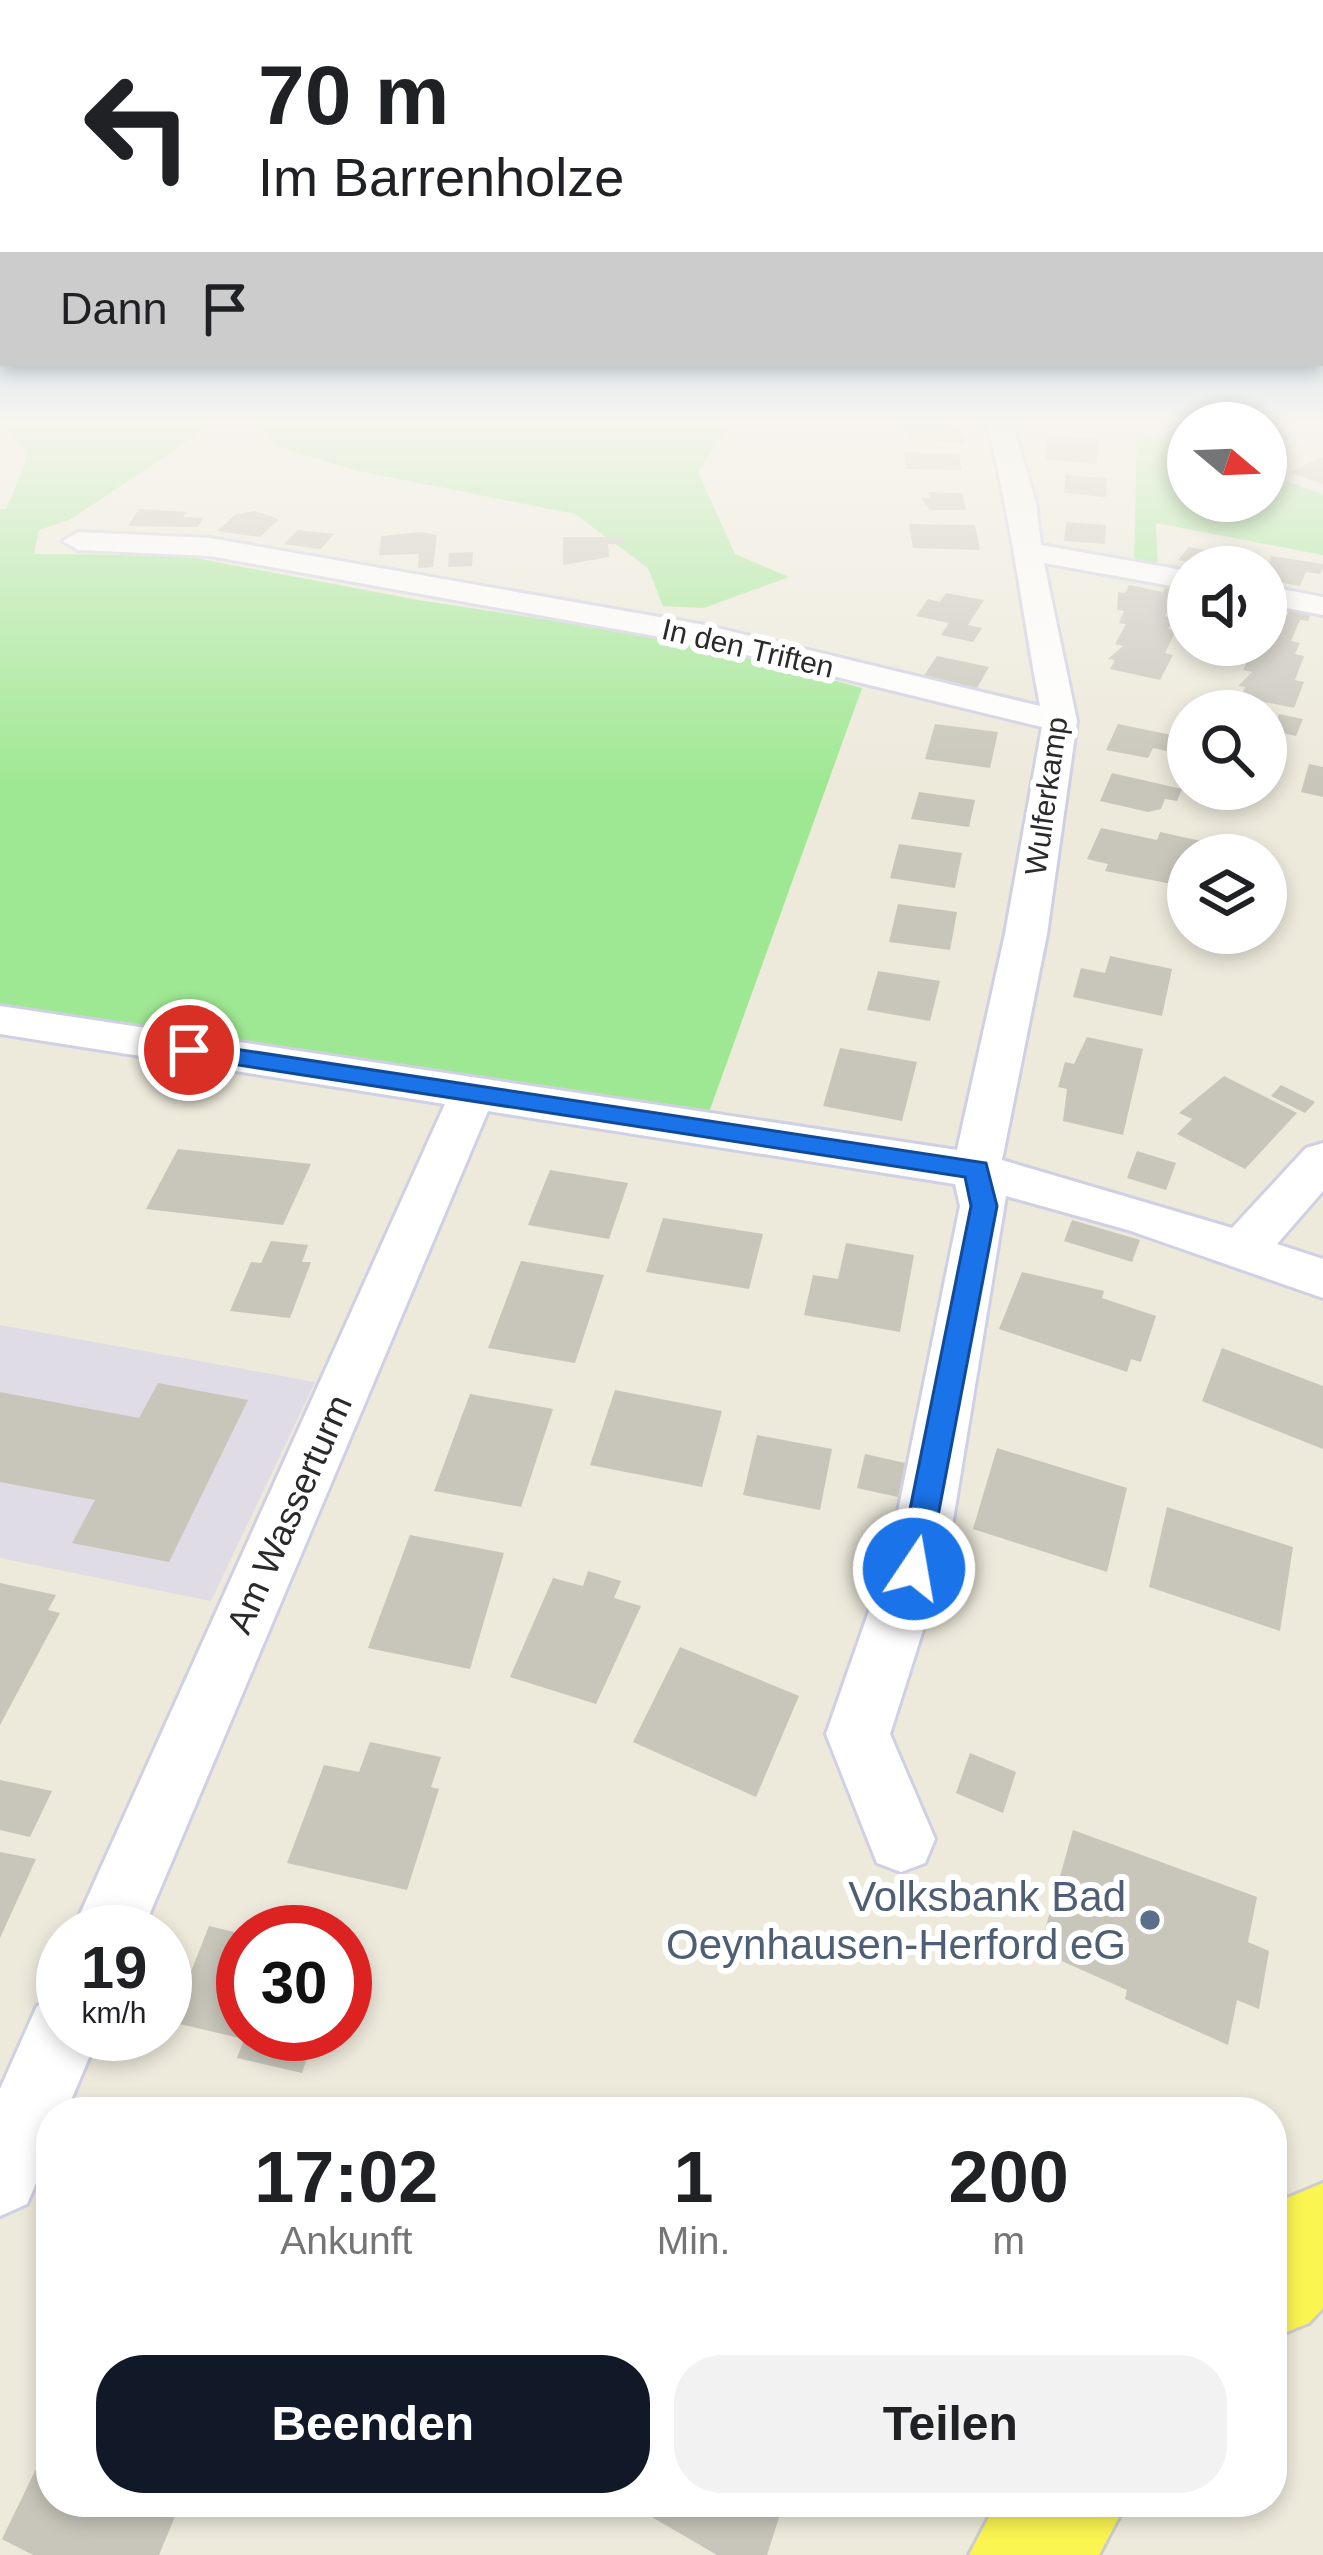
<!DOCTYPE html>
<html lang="de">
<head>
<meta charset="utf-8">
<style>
	body { margin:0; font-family:Arial,sans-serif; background:#f2f2f2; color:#202124; height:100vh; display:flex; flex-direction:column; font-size:45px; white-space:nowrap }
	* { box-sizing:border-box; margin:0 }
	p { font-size:39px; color:#757577 }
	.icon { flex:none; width:66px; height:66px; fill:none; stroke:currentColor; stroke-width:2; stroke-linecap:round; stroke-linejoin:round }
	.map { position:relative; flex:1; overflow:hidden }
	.details { position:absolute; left:36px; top:2097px; width:1251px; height:420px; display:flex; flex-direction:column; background:#fff; border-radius:48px; box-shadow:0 6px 18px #0003 }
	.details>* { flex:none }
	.guide { position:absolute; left:0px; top:0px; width:1323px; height:366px; box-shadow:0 6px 18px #0003; background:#fff; color:#202124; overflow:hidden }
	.needle { width:78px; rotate:109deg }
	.controls { position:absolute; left:1167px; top:402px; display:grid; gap:24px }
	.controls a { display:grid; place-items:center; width:120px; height:120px; border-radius:50%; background:#fff; box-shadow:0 6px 18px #0003; font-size:60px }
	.speed { position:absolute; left:36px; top:1905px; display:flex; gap:24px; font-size:60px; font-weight:700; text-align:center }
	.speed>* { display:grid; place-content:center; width:156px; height:156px; border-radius:50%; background:#fff; box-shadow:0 6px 18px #0003; line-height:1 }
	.speed small { font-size:30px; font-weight:400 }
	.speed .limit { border:18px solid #d22; background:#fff; color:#111 }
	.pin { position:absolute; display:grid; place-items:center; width:102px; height:102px; color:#fff; margin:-51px; border:6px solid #fff; border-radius:50%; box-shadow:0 3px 12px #0007 }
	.me { position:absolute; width:132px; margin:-66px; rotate:12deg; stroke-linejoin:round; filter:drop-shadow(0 0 9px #0008) }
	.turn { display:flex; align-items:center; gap:42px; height:252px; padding:0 60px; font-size:54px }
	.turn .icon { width:156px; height:156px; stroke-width:2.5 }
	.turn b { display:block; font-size:84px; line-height:102px }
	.then { display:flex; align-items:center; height:114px; padding:0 60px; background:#0003; gap:24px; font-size:45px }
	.eta { display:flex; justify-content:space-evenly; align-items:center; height:204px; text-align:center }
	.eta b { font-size:72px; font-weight:800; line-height:84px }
	.cta { display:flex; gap:24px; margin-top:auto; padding:24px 60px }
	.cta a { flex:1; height:138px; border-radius:48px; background:#111827; color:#fff; font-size:48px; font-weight:800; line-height:138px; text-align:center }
	.cta a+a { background:#f2f2f2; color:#202124 }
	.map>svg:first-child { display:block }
</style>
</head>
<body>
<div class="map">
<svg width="1323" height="2555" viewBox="0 0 1323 2555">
	<rect width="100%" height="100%" fill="#ede9db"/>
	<path fill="#e0dce5" d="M 0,1325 L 315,1382 L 211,1601 L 0,1558 Z"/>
	<path fill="#9fe893" d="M 0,424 L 214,424 L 71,519 L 39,530 L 34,554 L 179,555 L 418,600 L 688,641 L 862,688 L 708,1115 L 0,1009 L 0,509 L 6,509 L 25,464 L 25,450 Z
		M 257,424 L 730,424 L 698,472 L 735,554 L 789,577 L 704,608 L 663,606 L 648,568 L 575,514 L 359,471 L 275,446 Z
		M 1137,430 L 1188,448 L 1188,501 L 1266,501 L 1266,474 L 1323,494 L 1323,555 L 1156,523 L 1158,569 L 1134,565 Z"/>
	<path fill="#c8c5ba" d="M 900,424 L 958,425 L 966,444 L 911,438 Z
		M 1048,435 L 1099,439 L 1097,464 L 1045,459 Z
		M 904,452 L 959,454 L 962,470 L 906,469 Z
		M 1323,457 L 1323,484 L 1290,473 L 1305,465 Z
		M 1066,475 L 1107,478 L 1106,497 L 1064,493 Z
		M 928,492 L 962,493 L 966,510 L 930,510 L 921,498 L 930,498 Z
		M 139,509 L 187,512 L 183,517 L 203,518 L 198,527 L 128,526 Z
		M 254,511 L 279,519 L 260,537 L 217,531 L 235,515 Z
		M 1066,522 L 1106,525 L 1105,544 L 1064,541 Z
		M 909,524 L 975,525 L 980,550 L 913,548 Z
		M 298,530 L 334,534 L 321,549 L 284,544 Z
		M 421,532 L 437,535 L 433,567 L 418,568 L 419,554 L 379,555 L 381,536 Z
		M 563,537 L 624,537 L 624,544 L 608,544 L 609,557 L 563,565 Z
		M 1228,546 L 1244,549 L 1239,560 L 1222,557 L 1217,567 L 1178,560 L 1189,547 L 1224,554 Z
		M 473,552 L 472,566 L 448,567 L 449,553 Z
		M 1271,556 L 1323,564 L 1323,568 L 1320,574 L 1306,572 L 1300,586 L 1266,580 Z
		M 1168,581 L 1188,588 L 1183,597 L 1176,595 L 1165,616 L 1174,618 L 1168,629 L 1176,630 L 1165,653 L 1173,655 L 1160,680 L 1110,669 L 1115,660 L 1108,659 L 1123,646 L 1115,644 L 1126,624 L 1119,623 L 1124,611 L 1117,610 L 1118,592 L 1125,593 L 1129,585 L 1163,592 Z
		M 946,593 L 984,600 L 968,625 L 982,628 L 973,642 L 941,635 L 949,623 L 916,616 L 928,599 L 940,602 Z
		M 1291,605 L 1313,609 L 1308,621 L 1300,620 L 1291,641 L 1300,643 L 1295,654 L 1304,656 L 1295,680 L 1304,682 L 1294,708 L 1241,697 L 1245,687 L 1238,686 L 1252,672 L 1243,670 L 1252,650 L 1240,645 L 1266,645 L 1266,612 L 1287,616 Z
		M 937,656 L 989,667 L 977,688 L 923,677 Z
		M 1279,714 L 1303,719 L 1296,736 L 1273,731 Z
		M 935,724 L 998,732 L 990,768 L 925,759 Z
		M 1118,724 L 1186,738 L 1180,754 L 1153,748 L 1148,758 L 1106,750 Z
		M 1309,764 L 1323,767 L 1323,797 L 1301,792 Z
		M 1112,773 L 1182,789 L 1177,801 L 1165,799 L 1161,809 L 1148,812 L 1100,801 Z
		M 919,792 L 975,800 L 969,827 L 911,819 Z
		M 1101,828 L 1157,840 L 1160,832 L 1201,841 L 1202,855 L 1188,855 L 1188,887 L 1105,871 L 1108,864 L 1087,859 Z
		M 899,844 L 962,853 L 955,888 L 890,878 Z
		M 898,904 L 957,912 L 950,950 L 889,942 Z
		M 1110,956 L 1172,969 L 1162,1016 L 1073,997 L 1081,968 L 1105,973 Z
		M 878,971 L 940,981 L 930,1021 L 867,1010 Z
		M 1087,1037 L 1143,1049 L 1123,1135 L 1063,1121 L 1067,1089 L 1058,1087 L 1065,1062 L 1074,1064 Z
		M 840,1048 L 917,1062 L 902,1121 L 823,1106 Z
		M 1224,1076 L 1297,1113 L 1245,1169 L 1177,1134 L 1192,1119 L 1179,1113 Z
		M 1281,1085 L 1315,1102 L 1305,1113 L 1271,1096 Z
		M 178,1149 L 311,1164 L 283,1225 L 146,1209 Z
		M 1137,1151 L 1176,1163 L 1166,1190 L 1127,1178 Z
		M 550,1170 L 628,1183 L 609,1239 L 528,1225 Z
		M 663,1218 L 763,1234 L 749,1289 L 646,1272 Z
		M 1072,1220 L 1140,1240 L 1132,1262 L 1064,1241 Z
		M 271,1241 L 308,1245 L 302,1262 L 311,1262 L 290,1318 L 230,1311 L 251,1262 L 261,1263 Z
		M 846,1243 L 914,1255 L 900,1332 L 804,1315 L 813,1275 L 838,1279 Z
		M 521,1261 L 604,1275 L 575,1363 L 488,1348 Z
		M 1022,1272 L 1104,1291 L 1102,1298 L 1156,1316 L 1141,1362 L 1131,1359 L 1127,1372 L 999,1329 Z
		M 1222,1348 L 1323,1386 L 1323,1449 L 1202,1401 Z
		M 158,1383 L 248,1400 L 169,1562 L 72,1543 L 95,1500 L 0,1482 L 0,1392 L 139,1418 Z
		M 615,1390 L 722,1411 L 702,1487 L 590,1465 Z
		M 470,1394 L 553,1409 L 521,1507 L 434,1491 Z
		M 757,1435 L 832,1449 L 820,1510 L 743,1495 Z
		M 997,1448 L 1127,1488 L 1107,1572 L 973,1529 Z
		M 865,1454 L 905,1463 L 898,1497 L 857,1488 Z
		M 1167,1507 L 1293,1547 L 1280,1631 L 1149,1587 Z
		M 410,1535 L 504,1553 L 470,1669 L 368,1648 Z
		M 588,1571 L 621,1581 L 614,1598 L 641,1606 L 596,1704 L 510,1677 L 553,1578 L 583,1586 Z
		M 0,1583 L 56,1595 L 48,1610 L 60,1613 L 0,1725 Z
		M 680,1647 L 799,1696 L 756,1797 L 633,1742 Z
		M 370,1742 L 441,1757 L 431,1787 L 439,1789 L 407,1890 L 287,1863 L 324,1765 L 359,1772 Z
		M 970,1753 L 1016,1772 L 1003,1813 L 956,1793 Z
		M 0,1780 L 52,1791 L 30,1837 L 0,1830 Z
		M 1073,1830 L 1257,1897 L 1248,1942 L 1269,1951 L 1259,2009 L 1237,2000 L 1228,2045 L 1125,1999 L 1127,1990 L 1039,1951 Z
		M 0,1852 L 36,1859 L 0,1938 Z
		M 209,1926 L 243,1934 L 243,2034 L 315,2034 L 302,2073 L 237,2058 L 244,2039 L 171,2022 Z
		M 51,2438 L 51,2502 L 181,2502 L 159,2555 L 33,2555 L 2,2539 Z
		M 626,2502 L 784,2502 L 767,2555 L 717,2555 Z"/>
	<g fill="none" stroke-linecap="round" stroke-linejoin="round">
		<defs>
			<path id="minor" d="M 987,424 L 1013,424 L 1036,503 L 1041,545 L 1188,571 L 1188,589 L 1044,563 L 1077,721 L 1047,934 L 1002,1160 L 1232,1228 L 1306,1148 L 1323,1143 L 1323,1191 L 1277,1244 L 1323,1259 L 1323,1298 L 1128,1230 L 1006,1196 L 948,1551 L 890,1734 L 935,1839 L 925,1863 L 901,1872 L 877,1863 L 826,1734 L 890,1551 L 960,1206 L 955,1184 L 488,1111 L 142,1932 L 72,1932 L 445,1104 L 0,1034 L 0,1006 L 957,1150 L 1005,934 L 1042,727 L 705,645 L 210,556 L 78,550 L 63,541 L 78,532 L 210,538 L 705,625 L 1040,706 C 1022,612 1011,517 987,424 Z
				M 1266,586 L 1323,597 L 1323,615 L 1266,604 Z
				M 63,1996 L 63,2034 L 99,2034 L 66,2112 L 51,2112 L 51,2148 L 27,2204 L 0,2216 L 0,2089 L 37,2006 Z"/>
			<path id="major" d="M 1323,2183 L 1323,2308 L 1309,2323 L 1272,2338 L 1272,2213 L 1287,2198 Z
				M 997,2502 L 1127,2502 L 1099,2555 L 969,2555 Z"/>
		</defs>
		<use href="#minor" stroke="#d0d0e4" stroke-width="6"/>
		<use href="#major" stroke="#ccc" stroke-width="6"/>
		<use href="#minor" fill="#fff" fill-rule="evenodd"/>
		<use href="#major" fill="#fbf552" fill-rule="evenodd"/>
	</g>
	<linearGradient id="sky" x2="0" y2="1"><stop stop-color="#73b4ee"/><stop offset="0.54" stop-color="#f7f5ef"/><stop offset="1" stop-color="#f7f5ef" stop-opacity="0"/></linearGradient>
	<rect width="1323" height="782" fill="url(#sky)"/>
	<path fill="#1a73e8" stroke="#114b97" stroke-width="3" d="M 189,1042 L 986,1163 L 997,1206 L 926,1579 L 914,1583 L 903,1579 L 898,1569 L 971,1206 L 965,1177 L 180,1056 L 177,1050 Z"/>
	<circle fill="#5c6f8a" stroke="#fff" stroke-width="4.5" cx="1150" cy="1920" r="12"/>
	<g text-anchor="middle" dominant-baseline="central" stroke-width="12" stroke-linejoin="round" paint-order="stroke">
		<g font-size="30" fill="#2a2a2a" stroke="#fff">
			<text transform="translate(748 648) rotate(13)">In den Triften</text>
			<text transform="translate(1046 796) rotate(-82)">Wulferkamp</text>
		</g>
		<g font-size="36" fill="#2a2a2a" stroke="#fff">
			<text transform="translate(289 1514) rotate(-66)">Am Wasserturm</text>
		</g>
		<g font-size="42" fill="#4e5e75" stroke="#fff" text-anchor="end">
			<text x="1126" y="1896">Volksbank Bad<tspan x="1126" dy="48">Oeynhausen-Herford eG</tspan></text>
		</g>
	</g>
</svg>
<div class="controls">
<a><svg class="needle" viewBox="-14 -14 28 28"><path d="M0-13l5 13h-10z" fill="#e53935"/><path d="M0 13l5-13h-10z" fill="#757577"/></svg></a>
<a><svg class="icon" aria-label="sound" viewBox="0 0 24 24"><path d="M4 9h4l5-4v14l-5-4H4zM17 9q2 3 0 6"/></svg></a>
<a><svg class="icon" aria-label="search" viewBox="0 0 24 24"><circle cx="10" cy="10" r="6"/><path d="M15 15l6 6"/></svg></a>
<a><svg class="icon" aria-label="layers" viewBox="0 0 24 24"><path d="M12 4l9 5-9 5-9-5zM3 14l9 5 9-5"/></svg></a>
</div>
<div class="speed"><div>19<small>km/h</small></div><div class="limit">30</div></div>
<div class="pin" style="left:189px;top:1050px;background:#d93025"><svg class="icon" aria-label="arrive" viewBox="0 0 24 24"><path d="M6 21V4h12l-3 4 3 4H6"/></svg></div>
<svg class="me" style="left:914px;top:1569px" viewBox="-20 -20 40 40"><circle r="17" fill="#1a73e8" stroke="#fff" stroke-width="3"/><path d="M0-11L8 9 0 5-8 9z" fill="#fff"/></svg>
<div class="guide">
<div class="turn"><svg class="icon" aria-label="left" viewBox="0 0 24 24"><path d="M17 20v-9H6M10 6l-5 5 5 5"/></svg><div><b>70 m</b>Im Barrenholze</div></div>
<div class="then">Dann<svg class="icon" aria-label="arrive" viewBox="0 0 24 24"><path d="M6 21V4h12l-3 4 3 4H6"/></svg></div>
</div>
<section class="details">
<div class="eta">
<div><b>17:02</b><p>Ankunft</p></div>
<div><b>1</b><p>Min.</p></div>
<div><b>200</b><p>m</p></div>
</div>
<div class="cta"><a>Beenden</a><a>Teilen</a></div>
</section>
</div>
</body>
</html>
